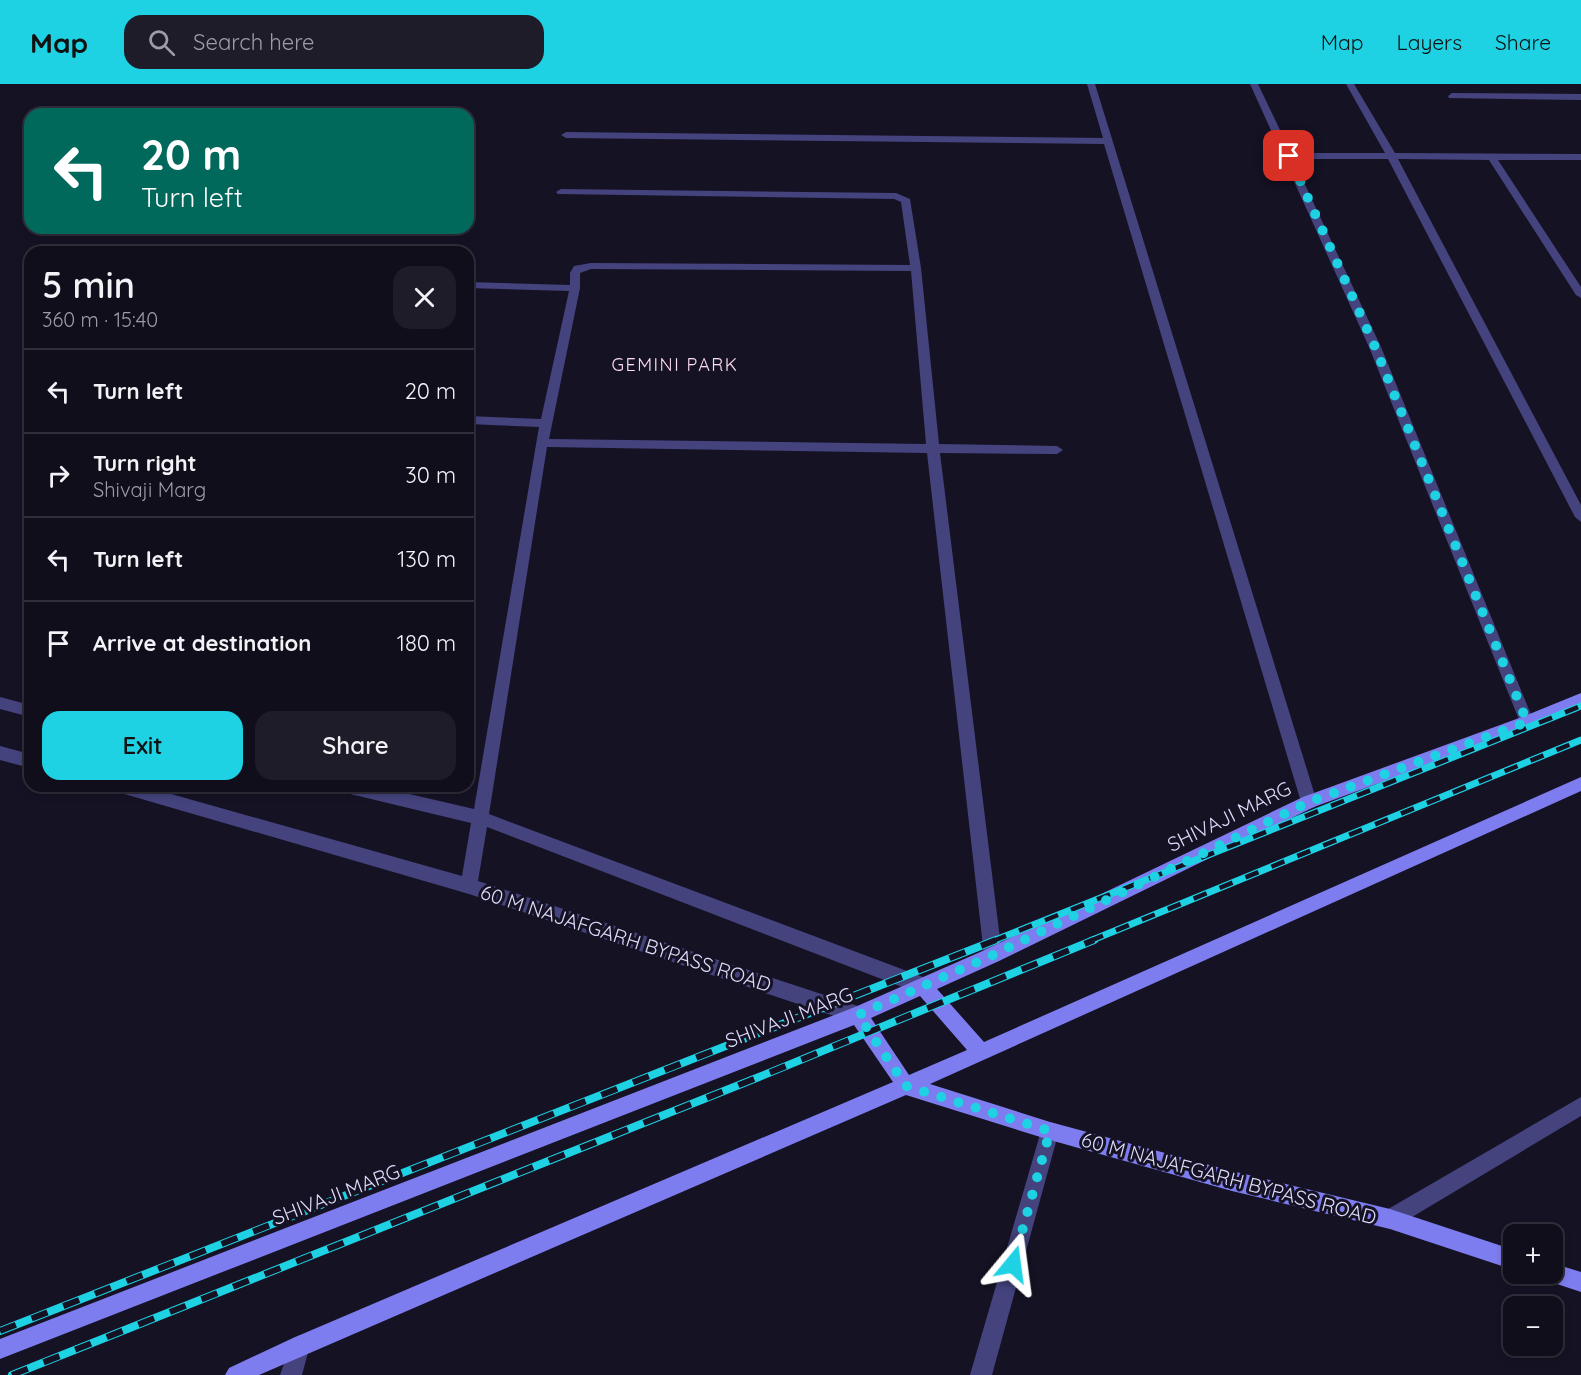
<!DOCTYPE html>
<html lang="en">
<head>
<meta charset="utf-8">
<style>
	body { margin:0; font-family:Quicksand,sans-serif; background:#1e1c28; color:#f1f3f6; height:100vh; display:flex; flex-direction:column; font-size:22px; white-space:nowrap }
	* { box-sizing:border-box; margin:0 }
	p { font-size:20px; color:#9c9ca3 }
	.icon { flex:none; width:33px; height:33px; fill:none; stroke:currentColor; stroke-width:2; stroke-linecap:round; stroke-linejoin:round }
	.map { position:relative; flex:1; overflow:hidden }
	.side { position:absolute; left:24px; top:162px; width:450px; height:546px; display:flex; flex-direction:column; background:#100e1b; border-radius:18px; box-shadow:0 3px 9px #0003,0 0 0 2px #302e3a }
	.side>* { flex:none }
	.guide { position:absolute; left:24px; top:24px; width:450px; height:126px; border-radius:18px; box-shadow:0 3px 9px #0003,0 0 0 2px #302e3a; background:#00695c; color:#fff; overflow:hidden }
	.buttons { position:absolute; left:1503px; top:1140px; display:grid; gap:12px }
	.buttons a { display:grid; place-items:center; width:60px; height:60px; border-radius:12px; background:#100e1b; box-shadow:0 3px 9px #0003,0 0 0 2px #302e3a; font-size:30px }
	.pin { position:absolute; display:grid; place-items:center; width:51px; height:51px; color:#fff; margin:-26px; border-radius:12px; box-shadow:0 3px 9px #0006 }
	.me { position:absolute; width:66px; margin:-33px; rotate:16deg; stroke-linejoin:round; filter:drop-shadow(0 0 4px #0008) }
	.turn { display:flex; align-items:center; gap:21px; height:126px; padding:0 18px; font-size:27px }
	.turn .icon { width:78px; height:78px; stroke-width:2.5 }
	.turn b { display:block; font-size:42px; line-height:51px }
	.round { display:grid; place-items:center; flex:none; width:63px; height:63px; border-radius:18px; background:#1e1c28 }
	.overview { display:flex; align-items:center; justify-content:space-between; height:102px; padding:0 18px }
	h1 { font-size:36px; font-weight:600; line-height:45px }
	.cta { display:flex; gap:12px; margin-top:auto; padding:12px 18px }
	.cta a { flex:1; height:69px; border-radius:18px; background:#1ed1e3; color:#111; font-size:24px; font-weight:600; line-height:69px; text-align:center }
	.cta a+a { background:#1e1c28; color:#f1f3f6 }
	ul { padding:0; list-style:none }
	li { display:flex; align-items:center; gap:18px; height:84px; padding:0 18px; border-top:2px solid #302e3a }
	li div { flex:1 }
	li b { display:block; font-size:22px }
	li em { font-style:normal }
	header { display:flex; align-items:center; gap:36px; box-sizing:border-box; height:84px; padding:0 30px; background:#1ed1e3; color:#111 }
	header strong { font-size:28px }
	nav { display:flex; gap:33px; margin-inline-start:auto; font-size:21px }
	.search { width:420px; height:54px; background:#1e1c28; display:flex; align-items:center; gap:15px; box-sizing:border-box; padding:0 21px; border-radius:18px; color:#9c9ca3; font-size:22px }
	.map>svg:first-child { display:block }
</style>
</head>
<body>
<header>
<strong>Map</strong>
<div class="search"><svg class="icon" aria-label="search" viewBox="0 0 24 24"><circle cx="10" cy="10" r="6"/><path d="M15 15l6 6"/></svg>Search here</div>
<nav><a>Map</a><a>Layers</a><a>Share</a></nav>
</header>
<div class="map">
<svg width="1581" height="1291" viewBox="0 0 1581 1291">
	<rect width="100%" height="100%" fill="#151224"/>
	<g fill="none" stroke-linecap="round" stroke-linejoin="round">
		<path fill="#44437e" fill-rule="evenodd" d="M 1581,1013 L 1581,1032 L 1397,1142 L 1390,1145 L 1383,1142 L 1380,1135 L 1383,1128 Z"/>
		<path fill="#44437e" fill-rule="evenodd" d="M 1087,0 L 1095,0 L 1317,718 L 1315,723 L 1309,725 L 1303,723 L 1301,718 L 1104,60 L 566,54 L 561,51 L 566,48 L 1103,54 Z
			M 1250,0 L 1258,0 L 1291,69 L 1385,69 L 1346,0 L 1354,0 L 1395,69 L 1581,70 L 1581,76 L 1498,76 L 1581,203 L 1581,214 L 1576,211 L 1489,76 L 1398,75 L 1581,421 L 1581,438 L 1575,433 L 1388,75 L 1293,75 L 1381,263 L 1534,638 L 1532,643 L 1522,643 L 1520,638 L 1369,263 Z
			M 1452,9 L 1581,10 L 1581,16 L 1449,14 L 1448,12 Z
			M 561,105 L 896,109 L 910,115 L 921,184 L 939,360 L 1057,362 L 1063,366 L 1057,370 L 940,369 L 1002,871 L 999,877 L 993,879 L 987,877 L 984,871 L 927,369 L 547,363 L 489,730 L 923,893 L 929,896 L 932,902 L 929,908 L 923,911 L 487,743 L 478,797 L 858,922 L 864,925 L 867,931 L 864,937 L 858,940 L 469,810 L 114,707 L 111,702 L 143,702 L 462,792 L 471,739 L 346,709 L 341,707 L 338,702 L 375,702 L 474,725 L 539,343 L 468,340 L 468,332 L 541,335 L 569,207 L 468,204 L 468,198 L 570,201 L 570,189 L 574,182 L 591,179 L 910,181 L 901,118 L 894,115 L 558,110 L 556,108 ZM 591,185 L 911,187 L 926,360 L 549,355 L 580,204 L 580,189 Z
			M 0,613 L 30,621 L 30,633 L 0,625 Z
			M 0,662 L 30,670 L 30,684 L 0,676 Z
			M 1050,1038 L 1057,1040 L 1059,1047 L 992,1291 L 970,1291 L 1041,1047 L 1043,1040 Z
			M 300,1251 L 307,1254 L 310,1261 L 302,1291 L 280,1291 L 293,1254 Z"/>
		<path fill="#7e7def" fill-rule="evenodd" d="M 1581,609 L 1581,622 L 1532,643 L 1314,723 L 999,877 L 937,905 L 984,958 L 1581,693 L 1581,707 L 930,1000 L 1050,1038 L 1232,1087 L 1390,1125 L 1514,1166 L 1514,1186 L 1390,1145 L 1232,1107 L 1050,1056 L 906,1011 L 259,1291 L 225,1291 L 229,1284 L 293,1254 L 893,998 L 854,941 L 0,1275 L 0,1255 L 855,923 L 987,865 L 1303,713 L 1522,633 ZM 920,912 L 967,966 L 909,991 L 871,934 Z
			M 1552,1179 L 1581,1188 L 1581,1208 L 1545,1196 L 1542,1190 L 1552,1190 Z"/>
		<defs>
			<path id="rail-far1" d="M 993,857 L 1581,622
				M 1090,857 L 1581,656"/>
			<path id="rail" d="M 0,1247 L 996,856
				M 12,1291 L 759,993 L 1094,856"/>
		</defs>
		<use href="#rail-far1" stroke="#1ed1e3" stroke-width="7"/>
		<use href="#rail" stroke="#1ed1e3" stroke-width="8"/>
		<use href="#rail-far1" stroke="#151224" stroke-width="4.5" stroke-dasharray="14" stroke-linecap="butt"/>
		<use href="#rail" stroke="#151224" stroke-width="6" stroke-dasharray="17" stroke-linecap="butt"/>
	</g>
	<g fill="none" stroke-linecap="round" stroke-linejoin="round">
		<path stroke="#1ed1e3" stroke-width="10" stroke-dasharray="0 18" d="M 1013,1180 L 1050,1047 L 906,1002 L 858,931 L 993,871 L 1309,718 L 1527,638 L 1375,263 L 1289,72"/>
	</g>
	<g text-anchor="middle" dominant-baseline="central" stroke-width="6" stroke-linejoin="round" paint-order="stroke">
		<g font-size="18" letter-spacing="1.5" fill="#fbdcf0" stroke="#151224">
			<text x="675" y="280">GEMINI PARK</text>
		</g>
		<g font-size="20" fill="#dddafa" stroke="#151224">
			<text transform="translate(1229 732) rotate(-26)">SHIVAJI MARG</text>
			<text transform="translate(626 854) rotate(18)">60 M NAJAFGARH BYPASS ROAD</text>
			<text transform="translate(789 933) rotate(-21)">SHIVAJI MARG</text>
			<text transform="translate(1229 1094) rotate(15)">60 M NAJAFGARH BYPASS ROAD</text>
			<text transform="translate(336 1110) rotate(-21)">SHIVAJI MARG</text>
		</g>
	</g>
</svg>
<div class="buttons">
<a>+</a>
<a>−</a>
</div>
<div class="pin" style="left:1289px;top:72px;background:#d93025"><svg class="icon" aria-label="arrive" viewBox="0 0 24 24"><path d="M6 21V4h12l-3 4 3 4H6"/></svg></div>
<svg class="me" style="left:1013px;top:1180px" viewBox="-20 -20 40 40"><path d="M0-17L14 15 0 8-14 15z" fill="#1ed1e3" stroke="#fff" stroke-width="4"/></svg>
<div class="guide">
<div class="turn"><svg class="icon" aria-label="left" viewBox="0 0 24 24"><path d="M17 20v-9H6M10 6l-5 5 5 5"/></svg><div><b>20 m</b>Turn left</div></div>
</div>
<section class="side">
<div class="overview"><div><h1>5 min</h1><p>360 m · 15:40</p></div><a class="round"><svg class="icon" aria-label="close" viewBox="0 0 24 24"><path d="M6 6l12 12M18 6L6 18"/></svg></a></div>
<ul>
<li><svg class="icon" aria-label="left" viewBox="0 0 24 24"><path d="M17 20v-9H6M10 6l-5 5 5 5"/></svg><div><b>Turn left</b></div><em>20 m</em></li>
<li><svg class="icon" aria-label="right" viewBox="0 0 24 24"><path d="M7 20v-9h11M14 6l5 5-5 5"/></svg><div><b>Turn right</b><p>Shivaji Marg</p></div><em>30 m</em></li>
<li><svg class="icon" aria-label="left" viewBox="0 0 24 24"><path d="M17 20v-9H6M10 6l-5 5 5 5"/></svg><div><b>Turn left</b></div><em>130 m</em></li>
<li><svg class="icon" aria-label="arrive" viewBox="0 0 24 24"><path d="M6 21V4h12l-3 4 3 4H6"/></svg><div><b>Arrive at destination</b></div><em>180 m</em></li>
</ul>
<div class="cta"><a>Exit</a><a>Share</a></div>
</section>
</div>
</body>
</html>
